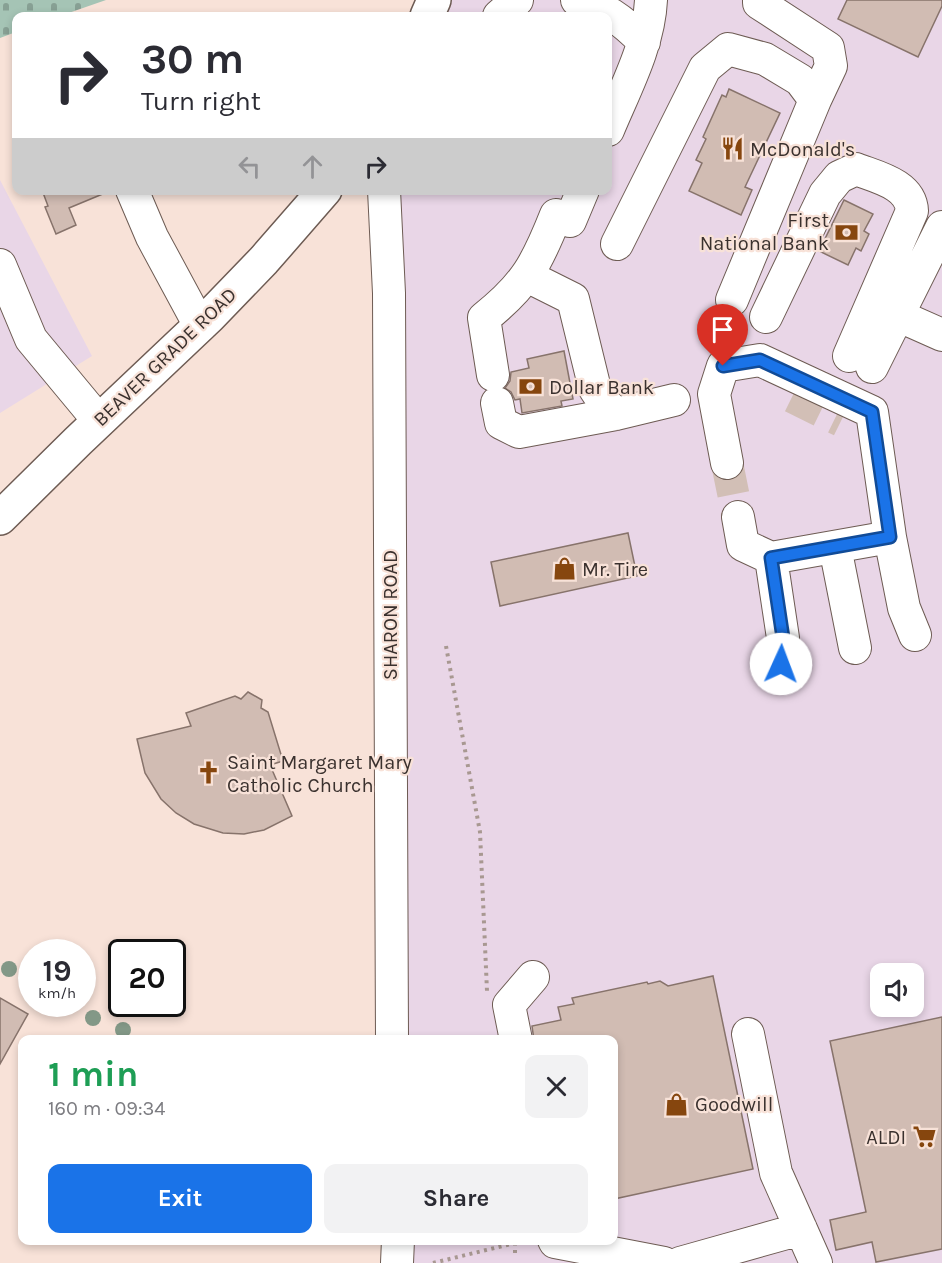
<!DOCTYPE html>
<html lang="en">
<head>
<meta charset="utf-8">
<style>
	body { margin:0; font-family:Karla,sans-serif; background:#f2f2f3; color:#2b2b33; height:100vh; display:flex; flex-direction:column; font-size:22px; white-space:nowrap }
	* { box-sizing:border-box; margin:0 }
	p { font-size:20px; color:#7c7c81 }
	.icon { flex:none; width:33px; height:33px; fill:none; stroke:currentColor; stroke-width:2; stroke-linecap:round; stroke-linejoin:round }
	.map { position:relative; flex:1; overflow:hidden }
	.drawer { position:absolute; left:18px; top:1035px; width:600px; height:210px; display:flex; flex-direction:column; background:#fff; border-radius:12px; box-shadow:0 3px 9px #0003 }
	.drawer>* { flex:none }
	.guide { position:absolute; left:12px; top:12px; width:600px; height:183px; border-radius:12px; box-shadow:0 3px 9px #0003; background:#fff; color:#2b2b33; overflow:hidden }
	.buttons { position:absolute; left:870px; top:963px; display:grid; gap:12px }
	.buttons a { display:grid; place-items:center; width:54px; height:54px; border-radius:12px; background:#fff; box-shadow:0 3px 9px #0003; font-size:30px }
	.speed { position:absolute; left:18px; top:939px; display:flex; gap:12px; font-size:30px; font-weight:700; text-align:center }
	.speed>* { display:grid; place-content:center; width:78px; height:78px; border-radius:50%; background:#fff; box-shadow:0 3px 9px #0003; line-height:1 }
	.speed small { font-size:15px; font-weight:400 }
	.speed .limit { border:3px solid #111; border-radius:9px; background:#fff; color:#111 }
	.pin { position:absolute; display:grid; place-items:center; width:51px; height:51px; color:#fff; margin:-62px -26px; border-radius:50% 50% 50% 0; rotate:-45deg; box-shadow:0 0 6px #0007 }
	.pin .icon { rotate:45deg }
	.me { position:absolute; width:66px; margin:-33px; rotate:2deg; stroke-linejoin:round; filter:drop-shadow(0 0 4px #0008) }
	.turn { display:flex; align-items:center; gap:21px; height:126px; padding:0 30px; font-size:27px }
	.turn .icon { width:78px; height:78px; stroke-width:2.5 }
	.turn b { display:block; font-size:42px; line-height:51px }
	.lanes { display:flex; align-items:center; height:57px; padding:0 30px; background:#0003; justify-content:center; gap:30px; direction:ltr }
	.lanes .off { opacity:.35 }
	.round { display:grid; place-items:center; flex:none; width:63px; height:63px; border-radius:12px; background:#f2f2f3 }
	.head { display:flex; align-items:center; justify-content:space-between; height:102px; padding:0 30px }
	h1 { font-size:36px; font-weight:700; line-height:45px; color:#1e9e55 }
	.primary-button { display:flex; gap:12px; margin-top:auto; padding:12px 30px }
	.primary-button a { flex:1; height:69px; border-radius:12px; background:#1a73e8; color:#fff; font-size:24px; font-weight:700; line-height:69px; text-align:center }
	.primary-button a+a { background:#f2f2f3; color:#2b2b33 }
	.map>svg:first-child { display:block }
</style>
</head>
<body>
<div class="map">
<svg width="942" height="1263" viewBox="0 0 942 1263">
	<defs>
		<pattern id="cemetery-stones" width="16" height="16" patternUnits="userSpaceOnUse" patternTransform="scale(1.5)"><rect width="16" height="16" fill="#a5c4b5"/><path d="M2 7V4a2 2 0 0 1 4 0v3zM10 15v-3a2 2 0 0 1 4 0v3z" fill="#87a094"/></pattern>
	</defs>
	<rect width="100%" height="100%" fill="#f8e2d8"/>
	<path fill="#e9d6e7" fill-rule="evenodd" d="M 434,0 L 942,0 L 942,1263 L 397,1263 L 398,1241 L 614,1240 L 614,1040 L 392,1039 L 384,191 L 608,190 L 608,16 L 427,16 ZM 880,974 L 914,974 L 914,1006 L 880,1006 Z
		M 0,180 L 92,356 L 0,413 Z"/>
	<path fill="url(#cemetery-stones)" d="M 0,0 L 106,0 L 60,16 L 16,16 L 16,32 L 0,38 Z"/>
	<path fill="#d1bcb3" stroke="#87736b" stroke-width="1.5" d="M 847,0 L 942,0 L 942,6 L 918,57 L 838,19 Z
		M 729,89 L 780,113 L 745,187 L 752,190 L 741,215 L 689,191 L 702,163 L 696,160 L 706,139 L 703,137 L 722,95 L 726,97 Z
		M 42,190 L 110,190 L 110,191 L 69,208 L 76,225 L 56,234 L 45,207 L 48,206 Z
		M 844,200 L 873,214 L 864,231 L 869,234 L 861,251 L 856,248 L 848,265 L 819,251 Z
		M 564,351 L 573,399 L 561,401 L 562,406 L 522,413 L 520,399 L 515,400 L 511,392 L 505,388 L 510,381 L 511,372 L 529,368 L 527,359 Z
		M 628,533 L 637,576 L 500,606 L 491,562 Z
		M 248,692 L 262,700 L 261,708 L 268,712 L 283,761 L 270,765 L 292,816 L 264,830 L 244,834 L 223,833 L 194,824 L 176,813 L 161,799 L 145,773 L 137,739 L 191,726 L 186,713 L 235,696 L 241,699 Z
		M 713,976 L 753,1169 L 614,1199 L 614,1040 L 534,1040 L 532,1026 L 561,1020 L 558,1007 L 574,1004 L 572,998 L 647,982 L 648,984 L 660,981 L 668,986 Z
		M 0,998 L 28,1014 L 0,1064 Z
		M 942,1017 L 942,1249 L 876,1262 L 872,1242 L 836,1250 L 830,1220 L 866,1212 L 830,1041 Z"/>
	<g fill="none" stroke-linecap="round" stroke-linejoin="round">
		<path stroke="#d2bfb6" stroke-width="32" stroke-dasharray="32 16" stroke-linecap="butt" d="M 792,397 L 841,421
			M 727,463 L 738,517"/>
		<defs>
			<path id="minor" d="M 577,0 C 608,10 620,18 644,42
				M 759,0 L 759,3 L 828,48 L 831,66 L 815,100
				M 499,16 L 517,0
				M 608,130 C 625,89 649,45 651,0
				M 132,190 L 152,237 L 200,326
				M 384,190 L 389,293 L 392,1040
				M 570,221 L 583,190
				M 617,244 L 705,68 L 728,49 L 765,59 L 800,80 L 815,100 L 732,300
				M 0,265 L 31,339 L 99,421
				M 527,276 L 573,299 L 595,389 L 603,401 L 616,414
				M 897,315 L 942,335
				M 766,317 L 825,194 L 839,177 L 856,169 C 876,177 911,184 912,211 L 849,356
				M 872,367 L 942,227
				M 493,375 L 484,318 C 526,285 537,263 556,215
				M 497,403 L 501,423 L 519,432 L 616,414 L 674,400
				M 727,463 L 714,394 L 723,366 L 760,360 L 872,412 L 890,537
				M 738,517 L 743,545 L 771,558
				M 835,547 L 855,648
				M 781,664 L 783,638 L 771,558 L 890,537 L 904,608 L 915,635
				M 748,1034 L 776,1173 L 816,1263
				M 516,1040 L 509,1005 L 533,977
				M 554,1240 L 555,1242 L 664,1263
				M 397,1263 L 398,1240
				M 680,1263 L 801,1229"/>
			<path id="major" d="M 427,16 L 434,0
				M 0,518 L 78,441 L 209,317 L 264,260 L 325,190"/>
		</defs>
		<use href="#minor" stroke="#6d5b53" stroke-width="34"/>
		<use href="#major" stroke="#6d5b53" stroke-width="36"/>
		<path stroke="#a89891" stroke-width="4" stroke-dasharray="3 4.5" stroke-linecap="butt" d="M 446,646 L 480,832 L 487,991
			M 515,1253 L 515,1242
			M 433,1263 L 515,1243"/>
		<use href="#minor" stroke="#fff" stroke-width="32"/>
		<use href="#major" stroke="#fff" stroke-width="33"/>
	</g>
	<g fill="#839887">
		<circle cx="9" cy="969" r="8"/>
		<circle cx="93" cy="1018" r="8"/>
		<circle cx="123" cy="1030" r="8"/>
	</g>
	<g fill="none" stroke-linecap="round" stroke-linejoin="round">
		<defs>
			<path id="route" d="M 723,366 L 760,360 L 872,412 L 890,537 L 771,558 L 783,638 L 781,664"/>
		</defs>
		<use href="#route" stroke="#114b97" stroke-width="15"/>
		<use href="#route" stroke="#1a73e8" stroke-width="10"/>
	</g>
	<defs>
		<symbol id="restaurant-bare" viewBox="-9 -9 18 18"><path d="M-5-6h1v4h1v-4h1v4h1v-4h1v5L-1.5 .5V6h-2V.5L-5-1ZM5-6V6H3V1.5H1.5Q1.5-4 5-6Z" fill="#86460e" stroke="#f8e2d8" stroke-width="2.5" paint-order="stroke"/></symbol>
		<symbol id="bank-bare" viewBox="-9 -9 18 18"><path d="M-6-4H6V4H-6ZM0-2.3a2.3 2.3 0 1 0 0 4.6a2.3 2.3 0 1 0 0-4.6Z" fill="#86460e" stroke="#f8e2d8" stroke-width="2.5" paint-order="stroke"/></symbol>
		<symbol id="shop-bare" viewBox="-9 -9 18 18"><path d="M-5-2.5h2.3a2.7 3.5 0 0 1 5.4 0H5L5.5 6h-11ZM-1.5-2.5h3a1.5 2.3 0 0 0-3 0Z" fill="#86460e" stroke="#f8e2d8" stroke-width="2.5" paint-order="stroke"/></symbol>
		<symbol id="church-bare" viewBox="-9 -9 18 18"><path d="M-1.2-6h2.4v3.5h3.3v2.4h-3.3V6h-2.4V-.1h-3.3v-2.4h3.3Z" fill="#86460e" stroke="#f8e2d8" stroke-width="2.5" paint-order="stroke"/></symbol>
		<symbol id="supermarket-bare" viewBox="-9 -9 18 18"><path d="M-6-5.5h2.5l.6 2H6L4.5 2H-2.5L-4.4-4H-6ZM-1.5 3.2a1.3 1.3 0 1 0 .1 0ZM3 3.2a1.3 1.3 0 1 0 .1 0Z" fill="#86460e" stroke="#f8e2d8" stroke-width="2.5" paint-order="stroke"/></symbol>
	</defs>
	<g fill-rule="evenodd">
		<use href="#restaurant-bare" x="716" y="132" width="33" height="33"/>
		<use href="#bank-bare" x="830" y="216" width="33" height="33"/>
		<use href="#bank-bare" x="514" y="370" width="33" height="33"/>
		<use href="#shop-bare" x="548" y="552" width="33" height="33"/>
		<use href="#church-bare" x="192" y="756" width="33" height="33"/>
		<use href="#shop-bare" x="660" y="1088" width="33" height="33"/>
		<use href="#supermarket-bare" x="908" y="1120" width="33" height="33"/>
	</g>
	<g text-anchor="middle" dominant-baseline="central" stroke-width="4.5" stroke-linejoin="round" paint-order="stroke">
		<g font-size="20" fill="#3a312e" stroke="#f8e2d8" text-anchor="start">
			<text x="750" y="149">McDonald's</text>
			<text x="829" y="220" text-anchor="end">First<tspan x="829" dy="23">National Bank</tspan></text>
			<text x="549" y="387">Dollar Bank</text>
			<text x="582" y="569">Mr. Tire</text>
			<text x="227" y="762">Saint Margaret Mary<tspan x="227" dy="23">Catholic Church</tspan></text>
			<text x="695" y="1104">Goodwill</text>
			<text x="906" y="1137" text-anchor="end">ALDI</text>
		</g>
		<g font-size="20" fill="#3a312e" stroke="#f8e2d8">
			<text transform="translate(165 357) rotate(-44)">BEAVER GRADE ROAD</text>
			<text transform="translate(390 615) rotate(-90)">SHARON ROAD</text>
		</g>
	</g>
</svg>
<div class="buttons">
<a><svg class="icon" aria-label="sound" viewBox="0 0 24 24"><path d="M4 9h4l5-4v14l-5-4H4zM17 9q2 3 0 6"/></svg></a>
</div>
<div class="speed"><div>19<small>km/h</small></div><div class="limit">20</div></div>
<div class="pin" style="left:723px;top:366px;background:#d93025"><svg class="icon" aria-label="arrive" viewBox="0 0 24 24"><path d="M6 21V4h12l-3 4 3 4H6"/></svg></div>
<svg class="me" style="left:781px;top:664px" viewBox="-20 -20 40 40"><circle r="19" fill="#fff"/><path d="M0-13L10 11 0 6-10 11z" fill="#1a73e8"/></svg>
<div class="guide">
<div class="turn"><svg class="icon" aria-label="right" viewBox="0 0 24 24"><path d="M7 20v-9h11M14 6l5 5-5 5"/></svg><div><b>30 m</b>Turn right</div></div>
<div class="lanes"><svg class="icon off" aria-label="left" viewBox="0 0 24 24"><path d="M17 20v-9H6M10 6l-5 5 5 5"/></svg><svg class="icon off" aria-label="ahead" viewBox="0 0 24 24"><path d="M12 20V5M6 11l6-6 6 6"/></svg><svg class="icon" aria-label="right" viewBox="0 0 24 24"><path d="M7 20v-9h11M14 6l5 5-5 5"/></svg></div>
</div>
<section class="drawer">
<div class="head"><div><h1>1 min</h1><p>160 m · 09:34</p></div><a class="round"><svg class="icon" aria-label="close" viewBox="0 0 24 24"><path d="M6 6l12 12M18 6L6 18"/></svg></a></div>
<div class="primary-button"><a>Exit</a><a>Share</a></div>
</section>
</div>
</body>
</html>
